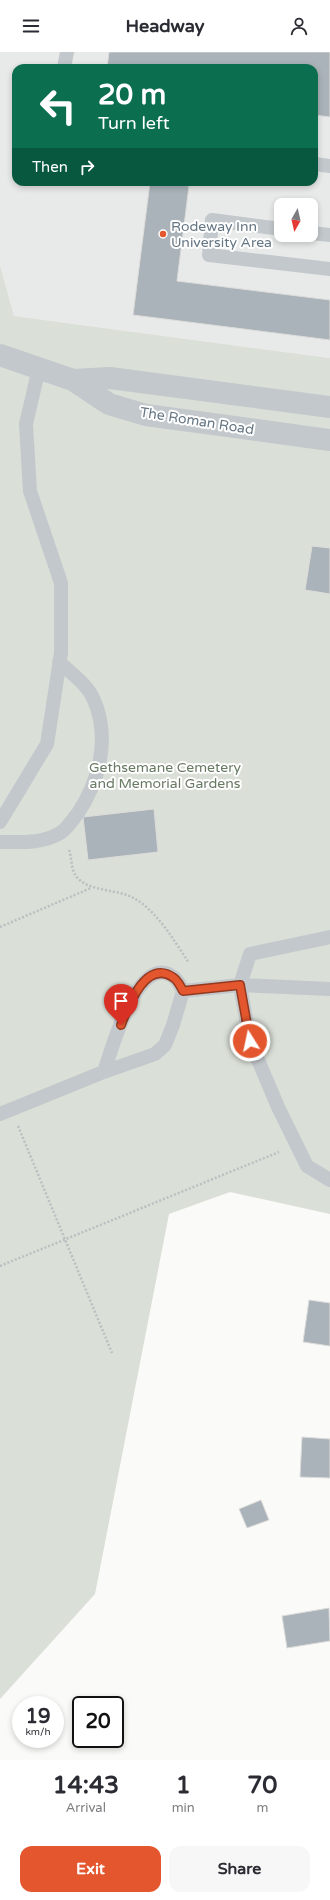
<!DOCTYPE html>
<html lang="en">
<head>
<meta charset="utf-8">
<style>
	body { margin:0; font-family:"Varela Round",sans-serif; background:#f7f7f7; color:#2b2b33; height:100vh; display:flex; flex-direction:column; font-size:15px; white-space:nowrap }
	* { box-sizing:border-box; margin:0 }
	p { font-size:13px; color:#7c7c81 }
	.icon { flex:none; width:22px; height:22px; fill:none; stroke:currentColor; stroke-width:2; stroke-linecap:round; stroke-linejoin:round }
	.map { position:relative; height:1708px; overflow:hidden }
	.panel { display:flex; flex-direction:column; background:#fff; flex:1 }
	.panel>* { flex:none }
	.banner { position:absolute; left:12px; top:12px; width:306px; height:122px; border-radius:12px; box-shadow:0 2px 6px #0003; background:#0b6e4f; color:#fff; overflow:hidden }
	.needle { width:26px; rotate:188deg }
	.tools { position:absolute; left:274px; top:146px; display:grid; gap:8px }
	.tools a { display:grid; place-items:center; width:44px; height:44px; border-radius:8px; background:#fff; box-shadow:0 2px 6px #0003; font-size:20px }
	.speed { position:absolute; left:12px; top:1644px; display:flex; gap:8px; font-size:20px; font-weight:700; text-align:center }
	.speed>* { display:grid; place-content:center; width:52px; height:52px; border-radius:50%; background:#fff; box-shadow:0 2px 6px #0003; line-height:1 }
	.speed small { font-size:10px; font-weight:400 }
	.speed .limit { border:2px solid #111; border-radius:6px; background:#fff; color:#111 }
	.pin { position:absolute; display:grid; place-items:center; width:34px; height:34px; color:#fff; margin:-41px -17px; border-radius:50% 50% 50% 0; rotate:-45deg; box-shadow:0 0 4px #0007 }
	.pin .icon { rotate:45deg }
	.me { position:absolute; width:44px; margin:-22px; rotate:350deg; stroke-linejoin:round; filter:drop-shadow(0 0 3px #0008) }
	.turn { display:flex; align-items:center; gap:14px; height:84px; padding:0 20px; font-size:18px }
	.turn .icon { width:52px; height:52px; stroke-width:2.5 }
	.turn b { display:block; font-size:28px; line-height:34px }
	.then { display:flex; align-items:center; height:38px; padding:0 20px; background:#0003; gap:8px; font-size:15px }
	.eta { display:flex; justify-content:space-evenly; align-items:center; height:68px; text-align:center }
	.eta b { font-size:24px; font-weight:700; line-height:28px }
	.primary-button { display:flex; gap:8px; margin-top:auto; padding:8px 20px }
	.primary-button a { flex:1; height:46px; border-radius:12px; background:#e4572e; color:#fff; font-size:16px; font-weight:700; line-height:46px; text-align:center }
	.primary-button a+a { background:#f7f7f7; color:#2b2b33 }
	header { display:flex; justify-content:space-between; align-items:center; height:52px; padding:0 20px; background:#fff; font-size:18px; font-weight:700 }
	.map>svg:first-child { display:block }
</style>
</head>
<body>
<header><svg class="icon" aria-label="menu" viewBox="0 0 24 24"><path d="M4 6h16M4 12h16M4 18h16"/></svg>Headway<svg class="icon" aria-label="person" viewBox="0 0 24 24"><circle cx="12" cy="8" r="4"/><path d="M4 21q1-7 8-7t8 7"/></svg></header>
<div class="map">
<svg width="330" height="1708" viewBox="0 0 330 1708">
	<rect width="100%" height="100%" fill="#fafaf8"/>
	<path fill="#e8e9e9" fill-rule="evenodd" d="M 0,0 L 330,0 L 330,306 L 14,264 L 0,213 ZM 16,16 L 314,16 L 314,130 L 16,130 ZM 281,153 L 311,153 L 311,183 L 281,183 Z"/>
	<path fill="#dadfd7" d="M 0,213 L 14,264 L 330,306 L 330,1162 L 230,1140 L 169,1162 L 95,1542 L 0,1647 Z"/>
	<path fill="#aab3b9" stroke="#dcdcda" d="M 109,0 L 330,0 L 330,65 L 314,63 L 314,16 L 107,16 Z
		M 150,130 L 189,134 L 177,229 L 330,248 L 330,288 L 133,263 Z
		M 312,494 L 330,496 L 330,542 L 305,538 Z
		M 154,757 L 158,800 L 88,808 L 83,765 Z
		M 309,1248 L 330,1251 L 330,1294 L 303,1290 Z
		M 302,1385 L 330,1387 L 330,1426 L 300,1425 Z
		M 261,1448 L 269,1468 L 247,1476 L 239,1457 Z
		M 329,1556 L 330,1589 L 287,1596 L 282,1564 Z"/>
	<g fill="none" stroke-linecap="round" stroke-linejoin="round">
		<path stroke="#bbbfc2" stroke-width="2.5" stroke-dasharray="2 2" stroke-linecap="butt" d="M 69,798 C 72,806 71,818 76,824 C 88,841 120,836 137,848 C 159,862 175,890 189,911
			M 0,875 L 91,836
			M 18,1074 L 112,1301
			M 0,1214 L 279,1100"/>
		<path stroke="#c3c8cc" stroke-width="14" d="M 64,16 L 67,0
			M 314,112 L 330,114
			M 281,177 L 212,168 L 209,203 L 330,217
			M 311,181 L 330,183
			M 0,770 L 47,692 L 61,601 L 61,531 L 30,439 L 26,372 L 39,316
			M 0,790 C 20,790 42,792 60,781 C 67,777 73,767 78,761 C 100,728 110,685 94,648 C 88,633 71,621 59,610
			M 330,885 L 250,902 L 240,933 L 250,989 L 278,1055 L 307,1114 L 330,1128
			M 104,1020 C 111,1000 138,896 175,926 C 178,929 181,935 183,939
			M 0,1062 L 101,1021 L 155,1002 L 165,993 L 173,973 L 183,939 L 240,933 L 330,937"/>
		<path stroke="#c3c8cc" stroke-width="22" d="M 0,303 L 73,328 L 109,352 L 146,363 L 330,388
			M 73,328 L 110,326 L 330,355"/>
	</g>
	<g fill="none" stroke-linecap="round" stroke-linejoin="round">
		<defs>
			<path id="route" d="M 121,973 C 128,955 146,905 174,926 C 178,929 181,935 183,939 L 240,933 L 250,989"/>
		</defs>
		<use href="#route" stroke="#94391e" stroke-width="10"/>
		<use href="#route" stroke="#e4572e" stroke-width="7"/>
	</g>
	<circle fill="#e4572e" stroke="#fff" stroke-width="1.5" cx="163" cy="182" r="4"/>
	<g text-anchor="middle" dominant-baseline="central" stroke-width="4" stroke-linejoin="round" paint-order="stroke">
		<g font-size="14" fill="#657683" stroke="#fff" text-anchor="start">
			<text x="171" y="174">Rodeway Inn<tspan x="171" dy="16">University Area</tspan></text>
		</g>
		<g font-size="14" fill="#657683" stroke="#fff">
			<text transform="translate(197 369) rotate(9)">The Roman Road</text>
		</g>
		<g font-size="14" fill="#687a64" stroke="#fff">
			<text x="165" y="715">Gethsemane Cemetery<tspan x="165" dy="16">and Memorial Gardens</tspan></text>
		</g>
	</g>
</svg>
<div class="tools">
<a><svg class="needle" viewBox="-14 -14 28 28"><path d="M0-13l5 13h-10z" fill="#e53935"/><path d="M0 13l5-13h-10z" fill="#7c7c81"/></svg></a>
</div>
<div class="speed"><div>19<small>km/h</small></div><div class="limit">20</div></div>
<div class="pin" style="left:121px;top:973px;background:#d93025"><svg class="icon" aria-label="arrive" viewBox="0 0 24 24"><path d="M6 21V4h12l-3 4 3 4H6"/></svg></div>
<svg class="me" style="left:250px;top:989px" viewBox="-20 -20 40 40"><circle r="17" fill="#e4572e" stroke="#fff" stroke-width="3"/><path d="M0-11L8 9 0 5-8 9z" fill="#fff"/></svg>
<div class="banner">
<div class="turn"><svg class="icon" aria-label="left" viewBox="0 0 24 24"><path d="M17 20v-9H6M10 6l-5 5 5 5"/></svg><div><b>20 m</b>Turn left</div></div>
<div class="then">Then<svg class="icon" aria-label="right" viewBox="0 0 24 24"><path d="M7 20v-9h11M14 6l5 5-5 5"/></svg></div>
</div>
</div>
<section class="panel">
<div class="eta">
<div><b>14:43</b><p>Arrival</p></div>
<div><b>1</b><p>min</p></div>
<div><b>70</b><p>m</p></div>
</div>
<div class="primary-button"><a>Exit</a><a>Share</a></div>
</section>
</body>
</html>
